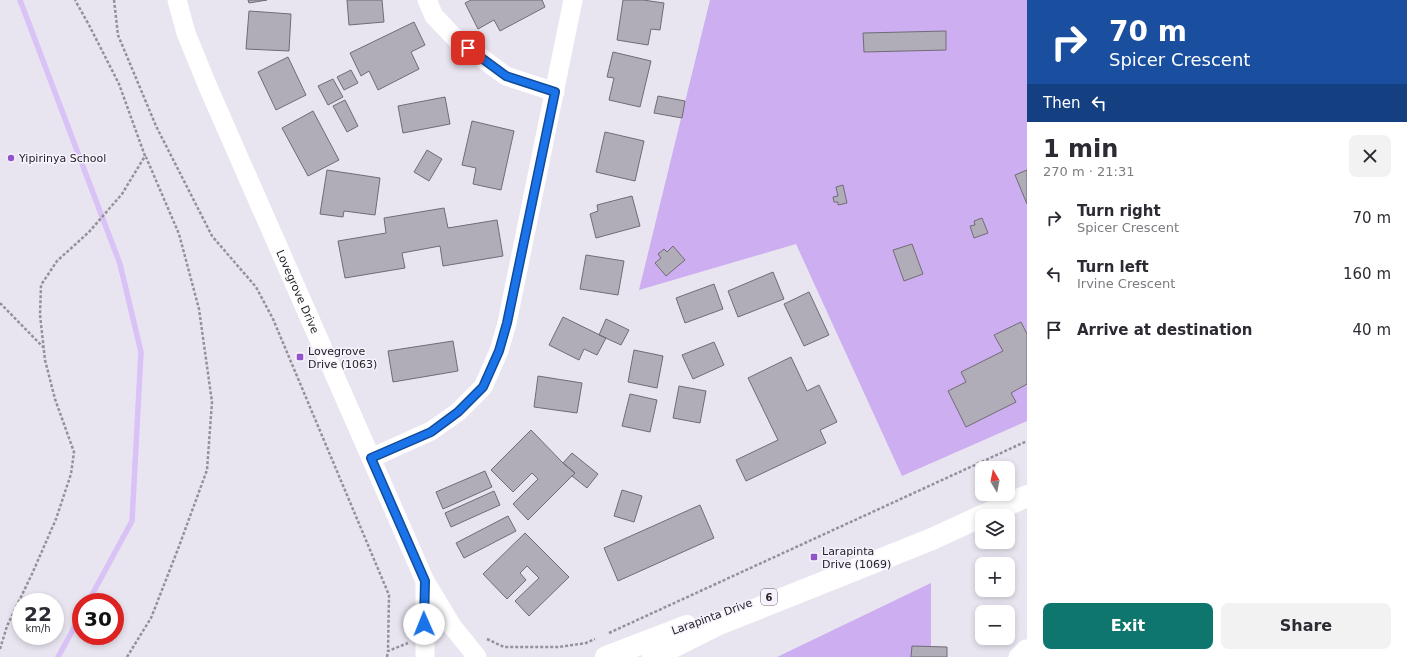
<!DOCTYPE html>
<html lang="en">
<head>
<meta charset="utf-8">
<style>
	body { margin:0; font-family:"DejaVu Sans",sans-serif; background:#f2f2f3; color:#2b2b33; height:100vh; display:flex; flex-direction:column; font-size:15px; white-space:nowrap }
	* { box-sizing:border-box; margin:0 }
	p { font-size:13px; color:#7c7c81 }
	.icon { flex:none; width:22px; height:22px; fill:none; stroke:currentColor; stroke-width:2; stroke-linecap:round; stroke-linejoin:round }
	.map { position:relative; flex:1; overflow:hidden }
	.side { display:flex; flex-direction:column; background:#fff; width:380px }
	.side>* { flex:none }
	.banner { background:#1a4fa0; color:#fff; overflow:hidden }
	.needle { width:26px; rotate:350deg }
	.buttons { position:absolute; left:975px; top:461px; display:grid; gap:8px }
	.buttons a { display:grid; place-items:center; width:40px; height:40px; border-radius:8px; background:#fff; box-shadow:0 2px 6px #0003; font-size:20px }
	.speed { position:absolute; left:12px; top:593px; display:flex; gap:8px; font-size:20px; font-weight:700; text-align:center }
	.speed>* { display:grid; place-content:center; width:52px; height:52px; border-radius:50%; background:#fff; box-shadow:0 2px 6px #0003; line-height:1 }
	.speed small { font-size:10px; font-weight:400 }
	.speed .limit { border:6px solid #d22; background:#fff; color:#111 }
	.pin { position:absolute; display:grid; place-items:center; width:34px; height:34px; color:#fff; margin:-17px; border-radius:8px; box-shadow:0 2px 6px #0006 }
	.me { position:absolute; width:44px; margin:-22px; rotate:359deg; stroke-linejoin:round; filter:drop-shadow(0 0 3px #0008) }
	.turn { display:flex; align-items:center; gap:14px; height:84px; padding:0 16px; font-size:18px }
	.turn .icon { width:52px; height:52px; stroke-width:2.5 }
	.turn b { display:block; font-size:28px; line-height:34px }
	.then { display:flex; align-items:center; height:38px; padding:0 16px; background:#0003; gap:8px; font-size:15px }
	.round { display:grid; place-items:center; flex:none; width:42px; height:42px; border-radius:8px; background:#f2f2f3 }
	.head { display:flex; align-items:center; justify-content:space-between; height:68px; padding:0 16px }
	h1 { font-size:24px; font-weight:700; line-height:30px }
	.button { display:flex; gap:8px; margin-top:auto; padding:8px 16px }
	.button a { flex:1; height:46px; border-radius:8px; background:#0f766e; color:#fff; font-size:16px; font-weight:700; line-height:46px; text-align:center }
	.button a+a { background:#f2f2f3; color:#2b2b33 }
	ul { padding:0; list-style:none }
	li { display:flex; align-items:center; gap:12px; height:56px; padding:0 16px }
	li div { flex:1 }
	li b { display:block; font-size:15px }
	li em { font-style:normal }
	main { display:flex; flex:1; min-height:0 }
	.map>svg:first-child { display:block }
</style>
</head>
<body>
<main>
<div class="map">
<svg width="1027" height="657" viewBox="0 0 1027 657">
	<rect width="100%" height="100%" fill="#e9e5f0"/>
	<path fill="#ccaef1" d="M 710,0 L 1027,0 L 1027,421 L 902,476 L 796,244 L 639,290 Z
		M 931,583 L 931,657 L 777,657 Z"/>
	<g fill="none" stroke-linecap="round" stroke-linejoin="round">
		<path stroke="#d9c2f5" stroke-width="5.5" d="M 20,0 L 120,264 L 141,352 L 132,521 L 88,602
			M 58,657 L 81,615"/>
	</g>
	<path fill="#b1adb8" stroke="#706c76" d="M 248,0 L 267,0 L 249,3 Z
		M 347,0 L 382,0 L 384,22 L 349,25 Z
		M 471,0 L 542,0 L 545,7 L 500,31 L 494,20 L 478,29 L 465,3 Z
		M 623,0 L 643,0 L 664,3 L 660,30 L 651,29 L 648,45 L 617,40 Z
		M 249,11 L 291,14 L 289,51 L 246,49 Z
		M 414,22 L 425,45 L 411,52 L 419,69 L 378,90 L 369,71 L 361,76 L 350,53 Z
		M 946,31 L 946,50 L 864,52 L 863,33 Z
		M 613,52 L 651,61 L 640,107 L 609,100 L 614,78 L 607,77 Z
		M 288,57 L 306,95 L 276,110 L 258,72 Z
		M 351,70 L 358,83 L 344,90 L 337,77 Z
		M 333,79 L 343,97 L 328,105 L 318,86 Z
		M 658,96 L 685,101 L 682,118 L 654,113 Z
		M 445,97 L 450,124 L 403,133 L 398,106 Z
		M 345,100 L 358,126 L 347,132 L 333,106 Z
		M 313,111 L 339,160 L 308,176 L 282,128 Z
		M 472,121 L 514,131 L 501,190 L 473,184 L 476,168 L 462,165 Z
		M 605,132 L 644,141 L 635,181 L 596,172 Z
		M 427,150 L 442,159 L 429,181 L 414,172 Z
		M 327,170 L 380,178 L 375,215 L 344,211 L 343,217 L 320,214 Z
		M 1027,170 L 1027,204 L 1015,175 Z
		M 843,185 L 847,203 L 838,205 L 838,202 L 834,202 L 833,197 L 838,196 L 836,187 Z
		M 632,196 L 640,226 L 596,238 L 590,214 L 598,211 L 597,205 Z
		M 444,208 L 448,228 L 497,220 L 503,256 L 443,266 L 440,246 L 402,253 L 405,268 L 345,278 L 338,241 L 386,233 L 384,218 Z
		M 982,218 L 988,233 L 974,238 L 970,226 L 975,225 L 974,221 Z
		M 912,244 L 923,274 L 904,281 L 893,250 Z
		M 673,246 L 685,260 L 666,276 L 655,263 L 661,258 L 658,254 L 664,249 L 667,252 Z
		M 586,255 L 624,261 L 618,295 L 580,289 Z
		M 773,272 L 784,299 L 738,317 L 728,291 Z
		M 714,284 L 723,309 L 685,323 L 676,298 Z
		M 809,292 L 829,335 L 804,346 L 784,304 Z
		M 563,317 L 606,338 L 597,355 L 584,349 L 579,360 L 549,345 Z
		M 606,319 L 629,330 L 621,345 L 599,335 Z
		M 1021,322 L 1027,334 L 1027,384 L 1011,393 L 1016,402 L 966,427 L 948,391 L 966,382 L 961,372 L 1003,351 L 994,335 Z
		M 453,341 L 458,371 L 393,382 L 388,351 Z
		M 714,342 L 724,365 L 693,379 L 682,355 Z
		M 634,350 L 663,356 L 657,388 L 628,382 Z
		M 791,357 L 807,391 L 819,385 L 837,422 L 820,430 L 826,443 L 746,481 L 736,460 L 778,440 L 748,378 Z
		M 538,376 L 582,383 L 577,413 L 534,407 Z
		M 679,386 L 706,391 L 700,423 L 673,418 Z
		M 630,394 L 657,400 L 650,432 L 622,426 Z
		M 531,430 L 563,463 L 575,473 L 528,520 L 513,504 L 538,479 L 532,473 L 513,492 L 491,470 Z
		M 572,453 L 598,474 L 587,488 L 572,476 L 575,473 L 563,463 Z
		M 485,471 L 492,487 L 443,509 L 436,492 Z
		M 622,490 L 642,496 L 634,522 L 614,516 Z
		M 494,491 L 500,505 L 451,527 L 445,513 Z
		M 700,505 L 714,538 L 618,581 L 604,548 Z
		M 508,516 L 516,531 L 464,558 L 456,543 Z
		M 525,533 L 569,577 L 529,616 L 515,601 L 539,578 L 527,566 L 520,573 L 526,580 L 507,599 L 483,574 Z
		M 912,646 L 947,647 L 947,657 L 911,657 Z"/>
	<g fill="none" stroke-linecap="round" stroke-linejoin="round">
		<path stroke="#949199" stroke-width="2.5" stroke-dasharray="3 2" stroke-linecap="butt" d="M 114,0 L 118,35 L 156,126 L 212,236 L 256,287 L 273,319 L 389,595 L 388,651
			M 0,303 L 44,348
			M 609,633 L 1027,441
			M 487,639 L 504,647 L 559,647 L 586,643 L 595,639
			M 0,649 L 7,626 L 32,574 L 56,519 L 71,474 L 74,452 L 55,399 L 45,360 L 40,315 L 41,285 L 57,261 L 89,232 L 122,194 L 145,156 L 119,84 L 89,25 L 75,0
			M 127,657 L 151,618 L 178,549 L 207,470 L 212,402 L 199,309 L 179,234 L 146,157
			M 387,657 L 388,651 L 408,643"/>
		<g stroke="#fff" stroke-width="19">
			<path id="s1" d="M 177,0 L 186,33 L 208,87 L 425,581 L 452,626 L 477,657"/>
			<path d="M 427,0 L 434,16 L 456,39 L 506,76 L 555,92"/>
			<path d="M 371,458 L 431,431 L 458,412 L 483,387 L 499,351 L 507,323 L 573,0"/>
			<path d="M 425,581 L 425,657"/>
			<path d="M 1018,657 L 1026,649"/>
		</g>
		<path stroke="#fff" stroke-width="22" d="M 982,516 L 1027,496
			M 606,657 L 687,626
			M 653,657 L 719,624 L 932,539 L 982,516"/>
	</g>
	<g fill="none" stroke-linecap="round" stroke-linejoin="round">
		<defs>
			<path id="route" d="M 424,624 L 425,581 L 371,458 L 431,432 L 458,412 L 483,387 L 499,351 L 507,323 L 555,92 L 506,76 L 468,48"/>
		</defs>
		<use href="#route" stroke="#114b97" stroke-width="10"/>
		<use href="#route" stroke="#1a73e8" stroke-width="7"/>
	</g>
	<g fill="#9154cb" stroke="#f7f2fd" stroke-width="1.5">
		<circle cx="11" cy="158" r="4"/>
		<rect x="296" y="353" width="8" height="8" rx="2"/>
		<rect x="810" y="553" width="8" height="8" rx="2"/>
	</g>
	<g text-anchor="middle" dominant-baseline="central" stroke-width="3" stroke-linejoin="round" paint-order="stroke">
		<rect fill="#f7f2fd" stroke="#646167" stroke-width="1" x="761" y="589" width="16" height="16" rx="3"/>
		<g font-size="10" font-weight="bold" fill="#252327">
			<text x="769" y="597">6</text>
		</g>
		<g font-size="11" fill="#252327" stroke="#f7f2fd" text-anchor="start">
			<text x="19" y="158">Yipirinya School</text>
			<text x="308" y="351">Lovegrove<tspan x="308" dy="13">Drive (1063)</tspan></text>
			<text x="822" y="551">Larapinta<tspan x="822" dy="13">Drive (1069)</tspan></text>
		</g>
		<g font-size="11" fill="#252327" stroke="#f7f2fd">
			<text stroke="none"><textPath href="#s1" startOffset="316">Lovegrove Drive</textPath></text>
			<text transform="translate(712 617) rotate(-20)">Larapinta Drive</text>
		</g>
	</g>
</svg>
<div class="buttons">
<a><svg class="needle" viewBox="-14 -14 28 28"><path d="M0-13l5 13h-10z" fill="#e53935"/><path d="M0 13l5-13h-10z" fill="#7c7c81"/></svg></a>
<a><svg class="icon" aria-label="layers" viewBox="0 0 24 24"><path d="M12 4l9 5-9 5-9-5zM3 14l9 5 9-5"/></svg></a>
<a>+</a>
<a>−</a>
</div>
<div class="speed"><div>22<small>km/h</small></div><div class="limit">30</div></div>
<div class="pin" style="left:468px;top:48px;background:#d93025"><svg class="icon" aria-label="arrive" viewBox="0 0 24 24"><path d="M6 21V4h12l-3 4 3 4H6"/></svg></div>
<svg class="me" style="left:424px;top:624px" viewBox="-20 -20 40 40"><circle r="19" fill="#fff"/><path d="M0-13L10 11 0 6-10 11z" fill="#1a73e8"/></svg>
</div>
<section class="side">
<div class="banner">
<div class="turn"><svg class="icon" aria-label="right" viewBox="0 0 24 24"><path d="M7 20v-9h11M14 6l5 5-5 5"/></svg><div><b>70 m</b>Spicer Crescent</div></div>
<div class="then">Then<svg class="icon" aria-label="left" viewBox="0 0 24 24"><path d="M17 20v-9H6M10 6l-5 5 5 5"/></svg></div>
</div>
<div class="head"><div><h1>1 min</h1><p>270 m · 21:31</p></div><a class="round"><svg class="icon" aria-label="close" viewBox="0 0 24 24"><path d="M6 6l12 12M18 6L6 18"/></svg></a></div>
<ul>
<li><svg class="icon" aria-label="right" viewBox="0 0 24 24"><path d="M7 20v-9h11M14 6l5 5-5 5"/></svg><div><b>Turn right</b><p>Spicer Crescent</p></div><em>70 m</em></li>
<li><svg class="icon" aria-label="left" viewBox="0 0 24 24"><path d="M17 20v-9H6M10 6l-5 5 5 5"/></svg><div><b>Turn left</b><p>Irvine Crescent</p></div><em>160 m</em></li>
<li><svg class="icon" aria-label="arrive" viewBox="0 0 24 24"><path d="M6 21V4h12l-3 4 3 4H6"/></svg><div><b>Arrive at destination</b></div><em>40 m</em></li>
</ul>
<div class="button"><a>Exit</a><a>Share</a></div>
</section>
</main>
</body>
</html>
